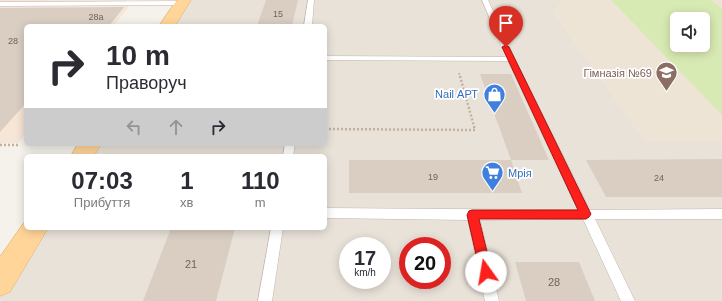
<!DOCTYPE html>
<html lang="uk">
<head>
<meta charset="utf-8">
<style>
	body { margin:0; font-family:Arial,sans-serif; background:#f2f2f3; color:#2b2b33; height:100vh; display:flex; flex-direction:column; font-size:15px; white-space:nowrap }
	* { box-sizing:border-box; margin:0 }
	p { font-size:13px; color:#7c7c81 }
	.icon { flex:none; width:22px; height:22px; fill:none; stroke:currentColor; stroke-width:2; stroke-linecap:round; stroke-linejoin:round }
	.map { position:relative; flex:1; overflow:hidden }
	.details { position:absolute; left:24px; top:154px; width:303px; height:76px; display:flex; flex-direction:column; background:#fff; border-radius:6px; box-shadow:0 2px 10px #0003 }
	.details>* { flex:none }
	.guide { position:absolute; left:24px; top:24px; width:303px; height:122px; border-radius:6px; box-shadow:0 2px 10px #0003; background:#fff; color:#2b2b33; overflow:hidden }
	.fabs { position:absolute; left:670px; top:12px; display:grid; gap:8px }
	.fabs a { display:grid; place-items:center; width:40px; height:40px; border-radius:6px; background:#fff; box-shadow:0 2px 10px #0003; font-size:20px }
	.speed { position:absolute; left:339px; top:237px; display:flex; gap:8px; font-size:20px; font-weight:700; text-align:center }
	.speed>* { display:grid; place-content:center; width:52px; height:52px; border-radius:50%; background:#fff; box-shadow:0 2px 10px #0003; line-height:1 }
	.speed small { font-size:10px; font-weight:400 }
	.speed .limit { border:6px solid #d22; background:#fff; color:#111 }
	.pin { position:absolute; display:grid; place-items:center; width:34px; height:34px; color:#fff; margin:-41px -17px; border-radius:50% 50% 50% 0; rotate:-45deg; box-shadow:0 0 4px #0007 }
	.pin .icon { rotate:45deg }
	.me { position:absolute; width:44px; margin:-22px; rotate:347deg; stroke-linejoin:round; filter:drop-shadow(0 0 3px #0008) }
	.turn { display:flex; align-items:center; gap:14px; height:84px; padding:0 16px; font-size:18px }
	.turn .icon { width:52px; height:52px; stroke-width:2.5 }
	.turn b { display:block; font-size:28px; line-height:34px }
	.lanes { display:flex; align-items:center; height:38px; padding:0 16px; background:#0003; justify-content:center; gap:20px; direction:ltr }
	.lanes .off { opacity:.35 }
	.eta { display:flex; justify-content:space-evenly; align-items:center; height:68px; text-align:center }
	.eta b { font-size:24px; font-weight:600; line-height:28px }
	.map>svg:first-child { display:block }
</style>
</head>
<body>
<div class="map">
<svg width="722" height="301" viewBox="0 0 722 301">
	<rect width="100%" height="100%" fill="#f5f1eb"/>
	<path fill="#e9e2d9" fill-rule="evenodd" d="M 184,0 L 565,0 L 553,12 L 646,142 L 722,142 L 722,301 L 0,301 L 0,282 L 35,228 L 325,228 L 325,156 L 82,156 L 90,144 L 325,144 L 325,26 L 167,26 ZM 348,246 L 382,246 L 382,280 L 348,280 ZM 408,246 L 442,246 L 442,280 L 408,280 Z"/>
	<path fill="#f7e5d6" d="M 0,0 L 126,0 L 128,8 L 113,26 L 26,26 L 26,134 L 18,143 L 0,143 Z"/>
	<path fill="#eee4d5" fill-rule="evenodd" d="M 565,0 L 722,0 L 722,142 L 646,142 L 553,12 ZM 677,19 L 703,19 L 703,45 L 677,45 Z"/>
	<path fill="#d8eab3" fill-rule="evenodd" d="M 611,0 L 711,0 L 722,8 L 722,115 ZM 677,19 L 703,19 L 703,45 L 677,45 Z"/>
	<path fill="#dacec3" d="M 266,0 L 298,0 L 292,26 L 257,26 Z
		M 124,7 L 109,26 L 26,26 L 26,103 L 0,132 L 0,8 Z
		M 480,74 L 511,74 L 549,160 L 511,160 Z
		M 722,159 L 722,197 L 606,197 L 586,160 Z
		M 349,160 L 511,160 L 522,193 L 349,193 Z
		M 171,228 L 235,228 L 216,301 L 143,301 Z
		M 515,262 L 579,262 L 595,301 L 526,301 Z"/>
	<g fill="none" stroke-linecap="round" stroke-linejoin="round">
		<defs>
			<path id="service" d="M 308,0 L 314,0 L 312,26 L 304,26 Z
				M 482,0 L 488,0 L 515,59 L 590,210 L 722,209 L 722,219 L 595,219 L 635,301 L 621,301 L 583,219 L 480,220 L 499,301 L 485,301 L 468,220 L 325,218 L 325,208 L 578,210 L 508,61 L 325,60 L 325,56 L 506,57 Z
				M 0,2 L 182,1 L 185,3 L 182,5 L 0,6 Z
				M 285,144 L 295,144 L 293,156 L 283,156 Z
				M 271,228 L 283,228 L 272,301 L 258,301 Z"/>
			<path id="primary" d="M 177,0 L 191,0 L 175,26 L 159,26 Z
				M 78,144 L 101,144 L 94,156 L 71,156 Z
				M 26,220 L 26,228 L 48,228 L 10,292 L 0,296 L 0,257 Z"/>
		</defs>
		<use href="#service" stroke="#c1b7ad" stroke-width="1"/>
		<use href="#primary" stroke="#e6af68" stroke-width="1"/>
		<path stroke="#c3b19e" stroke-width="2" stroke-dasharray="1.5 1.5" stroke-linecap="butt" d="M 459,73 L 460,77"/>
		<path stroke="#c3b19e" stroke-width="2.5" stroke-dasharray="2 2" stroke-linecap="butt" d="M 325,129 L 475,130 L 460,76
			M 0,145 L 20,145"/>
		<use href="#service" fill="#fff" fill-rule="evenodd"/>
		<use href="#primary" fill="#ffd59a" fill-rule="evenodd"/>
	</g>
	<path fill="#fc1f1b" stroke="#a41412" d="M 506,45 L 509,47 L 591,214 L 589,217 L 586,219 L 479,219 L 492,272 L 490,276 L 486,278 L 482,276 L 480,272 L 467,215 L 469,211 L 472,210 L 578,210 L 502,47 Z"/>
	<defs>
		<symbol id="school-pin" viewBox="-11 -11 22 30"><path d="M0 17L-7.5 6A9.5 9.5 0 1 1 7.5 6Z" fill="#8d6e63" stroke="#fff"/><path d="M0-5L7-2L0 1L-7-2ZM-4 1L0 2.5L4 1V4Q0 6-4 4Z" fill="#fff"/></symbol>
		<symbol id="shop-pin" viewBox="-11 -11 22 30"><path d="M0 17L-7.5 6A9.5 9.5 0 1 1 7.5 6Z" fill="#3f7fe0" stroke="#fff"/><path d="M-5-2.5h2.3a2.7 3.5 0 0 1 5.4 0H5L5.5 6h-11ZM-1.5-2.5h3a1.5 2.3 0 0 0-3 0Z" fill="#fff"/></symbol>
		<symbol id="supermarket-pin" viewBox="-11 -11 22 30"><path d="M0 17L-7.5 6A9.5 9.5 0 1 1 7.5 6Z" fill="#3f7fe0" stroke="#fff"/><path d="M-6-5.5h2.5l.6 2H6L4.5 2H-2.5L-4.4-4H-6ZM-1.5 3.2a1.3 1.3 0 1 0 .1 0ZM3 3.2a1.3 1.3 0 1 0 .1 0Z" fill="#fff"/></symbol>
	</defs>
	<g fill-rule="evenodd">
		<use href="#school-pin" x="654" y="60" width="25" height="34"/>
		<use href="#shop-pin" x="482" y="82" width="25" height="34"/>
		<use href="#supermarket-pin" x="480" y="160" width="25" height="34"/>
	</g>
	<g text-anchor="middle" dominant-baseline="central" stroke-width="3.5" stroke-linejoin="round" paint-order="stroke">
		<g font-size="9" fill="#6e645b">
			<text x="278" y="14">15</text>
			<text x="96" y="17">28а</text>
			<text x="13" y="41">28</text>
			<text x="433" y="177">19</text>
			<text x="659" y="178">24</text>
		</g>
		<g font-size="11" fill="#785e54" stroke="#fff" text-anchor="end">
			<text x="652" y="73">Гімназія №69</text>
		</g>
		<g font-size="11" fill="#366cbe" stroke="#fff" text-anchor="end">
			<text x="478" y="94">Nail АРТ</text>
			<text x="508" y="173" text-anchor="start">Мрія</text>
		</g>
		<g font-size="11" fill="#6e645b">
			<text x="191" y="264">21</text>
			<text x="554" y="282">28</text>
		</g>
	</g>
</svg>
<div class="fabs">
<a><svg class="icon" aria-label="sound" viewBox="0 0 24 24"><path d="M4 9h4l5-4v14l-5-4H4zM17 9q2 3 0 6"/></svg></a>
</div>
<div class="speed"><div>17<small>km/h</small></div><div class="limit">20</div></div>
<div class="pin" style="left:506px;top:47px;background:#d93025"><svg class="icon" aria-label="arrive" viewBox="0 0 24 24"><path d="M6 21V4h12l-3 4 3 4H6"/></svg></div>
<svg class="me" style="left:486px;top:272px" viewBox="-20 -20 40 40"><circle r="19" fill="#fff"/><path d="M0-13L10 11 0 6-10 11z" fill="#fc1f1b"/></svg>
<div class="guide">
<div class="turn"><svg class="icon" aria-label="right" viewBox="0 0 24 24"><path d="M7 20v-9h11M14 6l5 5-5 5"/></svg><div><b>10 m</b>Праворуч</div></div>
<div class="lanes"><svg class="icon off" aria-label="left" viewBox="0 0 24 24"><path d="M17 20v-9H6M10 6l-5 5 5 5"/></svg><svg class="icon off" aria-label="ahead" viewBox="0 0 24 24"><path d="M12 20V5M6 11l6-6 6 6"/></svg><svg class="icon" aria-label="right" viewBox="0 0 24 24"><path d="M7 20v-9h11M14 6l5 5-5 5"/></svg></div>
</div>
<section class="details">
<div class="eta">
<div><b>07:03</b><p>Прибуття</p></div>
<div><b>1</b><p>хв</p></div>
<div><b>110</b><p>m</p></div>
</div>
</section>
</div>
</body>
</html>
